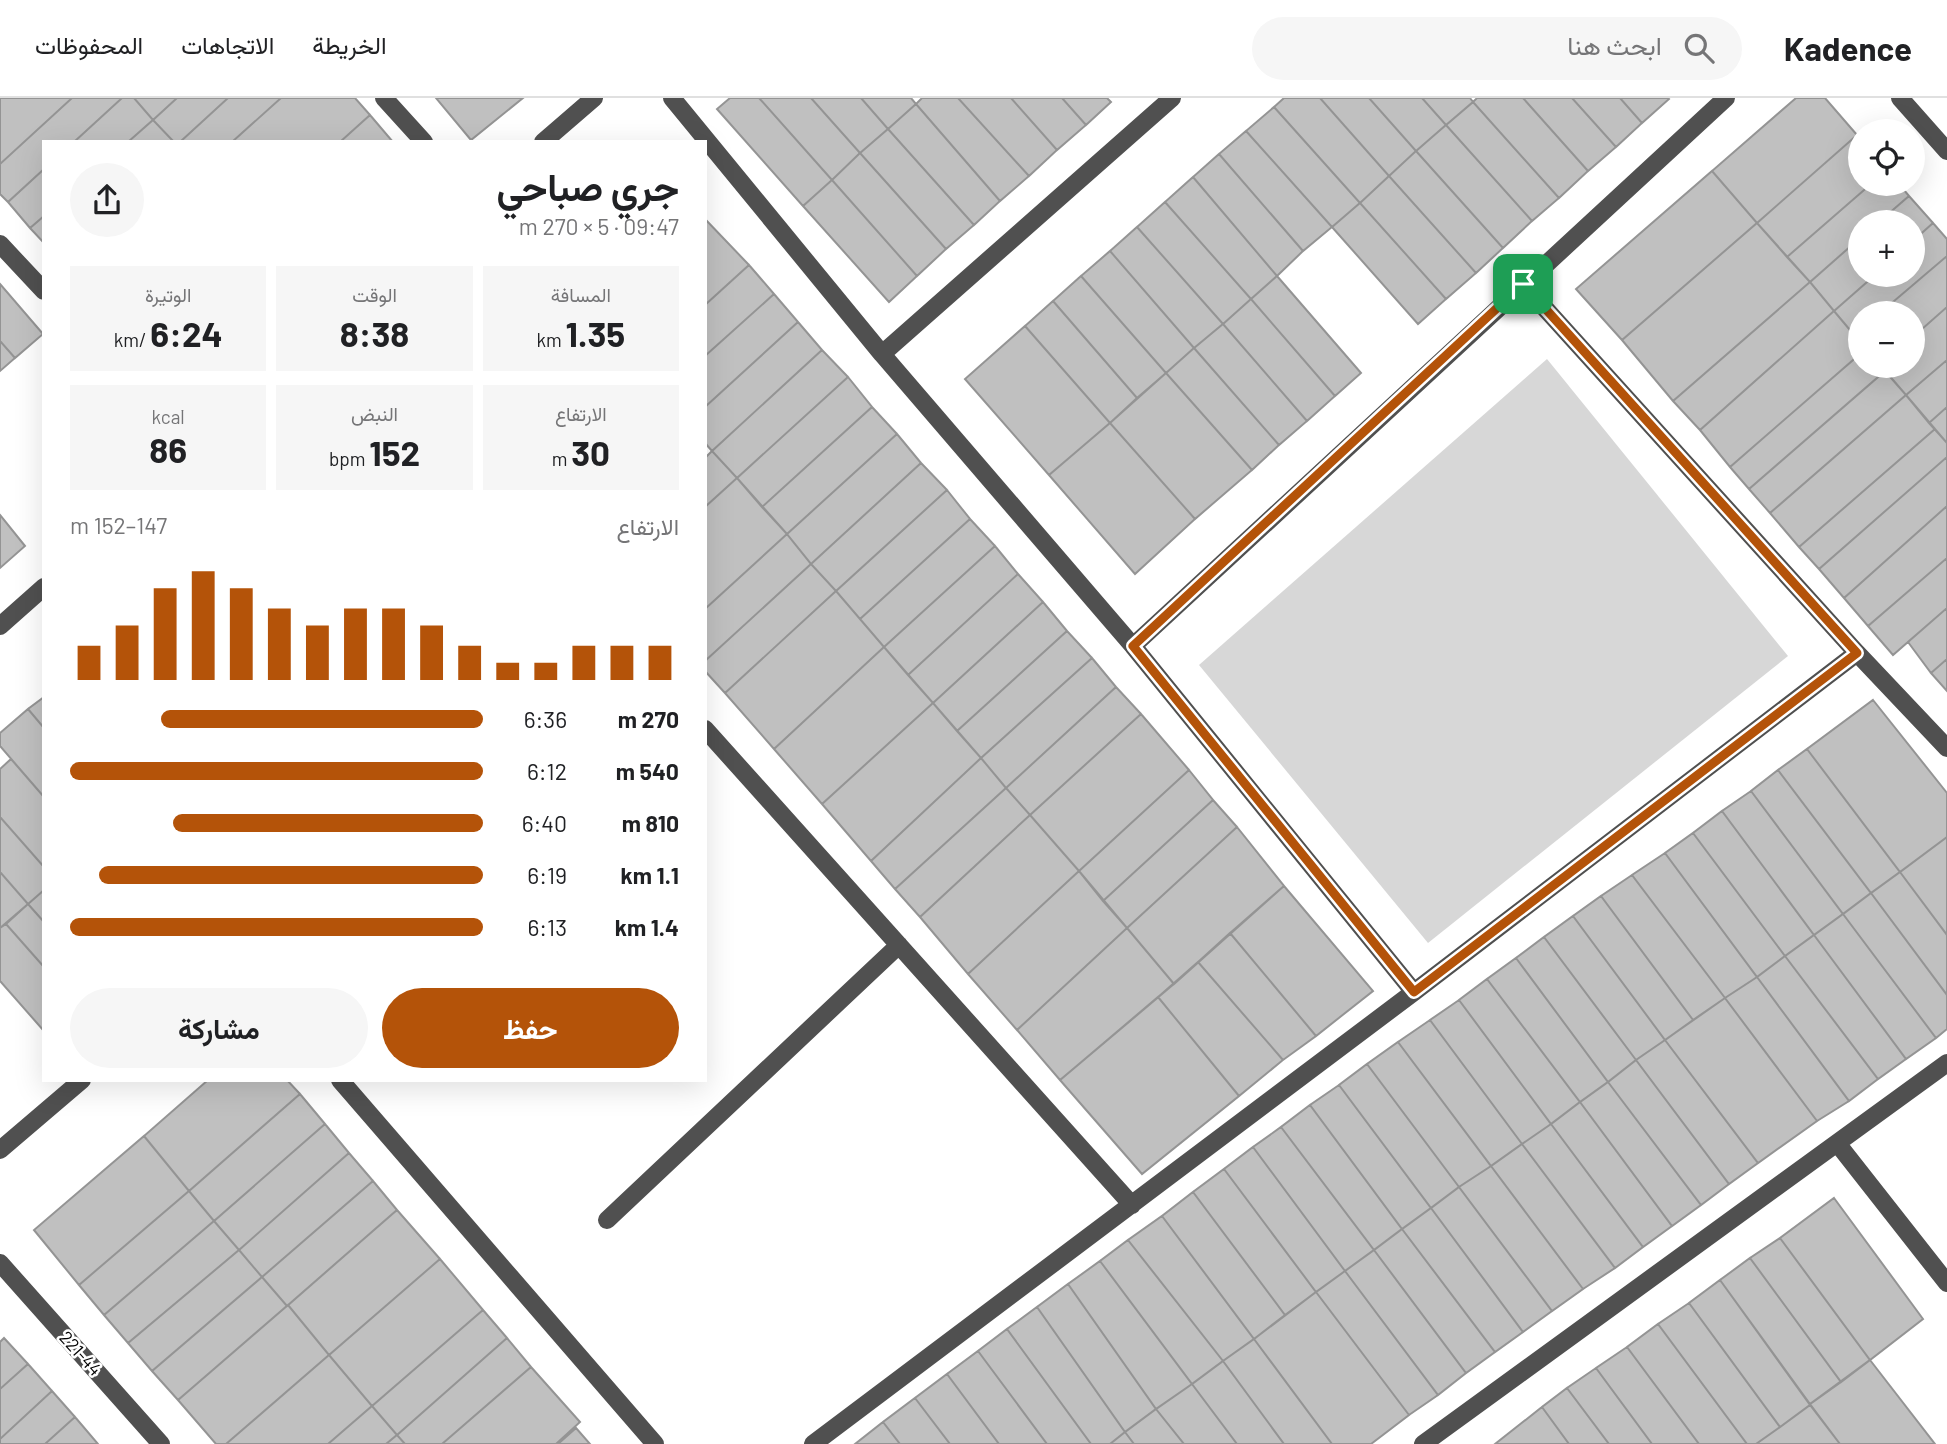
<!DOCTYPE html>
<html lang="ar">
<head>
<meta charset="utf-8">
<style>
	:root { --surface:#fff; --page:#f6f6f6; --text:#202124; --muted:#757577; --line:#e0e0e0; --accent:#b45309 }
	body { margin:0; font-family:Barlow,Vazirmatn,sans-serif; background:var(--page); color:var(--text); direction:rtl; height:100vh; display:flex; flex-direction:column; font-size:26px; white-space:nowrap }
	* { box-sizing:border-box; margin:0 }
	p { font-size:23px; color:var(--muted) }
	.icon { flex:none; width:38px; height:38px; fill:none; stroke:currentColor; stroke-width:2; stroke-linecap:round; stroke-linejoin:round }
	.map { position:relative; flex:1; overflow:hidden; direction:ltr }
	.panel { position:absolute; left:42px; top:42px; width:665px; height:942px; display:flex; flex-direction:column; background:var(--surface); border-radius:0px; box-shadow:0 7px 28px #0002; direction:rtl }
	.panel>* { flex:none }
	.tools { position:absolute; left:1848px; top:21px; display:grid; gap:14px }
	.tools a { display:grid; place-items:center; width:77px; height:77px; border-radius:50%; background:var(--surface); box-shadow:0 7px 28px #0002; font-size:35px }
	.pin { position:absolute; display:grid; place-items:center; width:60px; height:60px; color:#fff; margin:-30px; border-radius:14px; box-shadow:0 4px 10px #0006 }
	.round { display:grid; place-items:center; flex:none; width:74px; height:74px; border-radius:37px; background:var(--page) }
	.head { display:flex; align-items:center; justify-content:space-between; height:119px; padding:0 28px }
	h1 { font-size:38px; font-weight:700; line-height:52px }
	.figures { display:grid; grid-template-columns:repeat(3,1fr); gap:10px; height:119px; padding:7px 28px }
	.figures div { display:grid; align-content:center; border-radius:0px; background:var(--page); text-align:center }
	.figures b { font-size:35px; font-weight:700 }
	.figures small { font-size:19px; font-weight:400 }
	.figures p { font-size:19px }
	.chart { height:196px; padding:14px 28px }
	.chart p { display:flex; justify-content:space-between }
	.chart svg { width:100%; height:126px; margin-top:7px; stroke:var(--accent); stroke-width:6 }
	.button { display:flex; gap:14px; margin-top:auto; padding:14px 28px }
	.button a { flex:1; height:80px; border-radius:42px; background:var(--accent); color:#fff; font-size:28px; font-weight:700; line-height:80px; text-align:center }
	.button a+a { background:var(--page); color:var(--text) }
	ul { padding:0 28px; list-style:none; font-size:23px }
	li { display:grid; grid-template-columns:112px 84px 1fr; align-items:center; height:52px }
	li i { height:18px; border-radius:9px; background:var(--accent) }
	header { display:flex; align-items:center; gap:42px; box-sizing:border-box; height:98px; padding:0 35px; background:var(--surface); border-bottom:2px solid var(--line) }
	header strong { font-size:33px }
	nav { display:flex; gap:38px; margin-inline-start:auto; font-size:24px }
	.search { width:490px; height:63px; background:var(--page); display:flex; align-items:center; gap:18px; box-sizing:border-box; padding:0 24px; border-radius:38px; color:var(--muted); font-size:26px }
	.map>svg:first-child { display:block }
	.garden { fill:#d7d7d7 }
	.building { fill:#c0c0c0; stroke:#949494; stroke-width:2 }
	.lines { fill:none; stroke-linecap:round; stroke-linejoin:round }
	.minor { stroke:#505050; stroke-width:18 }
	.route-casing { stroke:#fff; stroke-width:14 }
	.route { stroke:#b45309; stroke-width:9 }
	.labels { text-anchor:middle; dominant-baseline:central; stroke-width:5; stroke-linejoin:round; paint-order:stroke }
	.street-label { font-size:18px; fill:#000; stroke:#fff }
</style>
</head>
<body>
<header>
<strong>Kadence</strong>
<div class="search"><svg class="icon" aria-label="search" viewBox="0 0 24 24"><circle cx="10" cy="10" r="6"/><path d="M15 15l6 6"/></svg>ابحث هنا</div>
<nav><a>الخريطة</a><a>الاتجاهات</a><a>المحفوظات</a></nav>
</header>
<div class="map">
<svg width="1947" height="1346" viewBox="0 0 1947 1346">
	<rect width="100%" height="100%" fill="#fff"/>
	<path class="garden" d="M1547,261L1788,558L1428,845L1199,567Z"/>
	<path class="building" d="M0,0H72L0,66Z
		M72,0H122L74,44H44V71L8,104L0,96V66Z
		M122,0H134L153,22L128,44H74Z
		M134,0H177L153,22Z
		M177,0H228L180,44H174L153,22Z
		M228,0H281L232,44H180Z
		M281,0H355L370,17L340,44H232Z
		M436,0H523L471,42Z
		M730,0H759L832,82L803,108L717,11Z
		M759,0H811L860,55L832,82Z
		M811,0H861L888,31L860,55Z
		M861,0H911L916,6L888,31Z
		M922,0H958L1029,78L1000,103L916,6Z
		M958,0H1011L1057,52L1029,78Z
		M1011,0H1062L1086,27L1057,52Z
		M1062,0H1107L1111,4L1086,27Z
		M1284,0H1320L1389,78L1360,105L1274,9Z
		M1320,0H1369L1416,53L1389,78Z
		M1369,0H1422L1446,27L1416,53Z
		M1422,0H1470L1473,4L1446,27Z
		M1477,0H1523L1588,73L1559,100L1473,4Z
		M1523,0H1572L1616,49L1588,73Z
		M1572,0H1620L1642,25L1616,49Z
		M1620,0H1668L1669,1L1642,25Z
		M1796,0H1825L1857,37L1757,125L1712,73Z
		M1473,4L1559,100L1532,123L1446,27Z
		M916,6L1000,103L974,127L888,31Z
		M1274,9L1360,105L1332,129L1246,33Z
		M370,17L393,44H340Z
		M153,22L174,44H128Z
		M1446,27L1532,123L1503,150L1416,53Z
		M888,31L974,127L946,151L860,55Z
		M1246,33L1332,129L1303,153L1219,56Z
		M1857,37L1860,40V86H1871L1787,159L1757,125Z
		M1416,53L1503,150L1476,175L1389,78Z
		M860,55L946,151L917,178L832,82Z
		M1219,56L1303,153L1277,178L1193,79Z
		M44,71V118L30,130L8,104Z
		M1712,73L1757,125L1622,242L1576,191Z
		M1389,78L1476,175L1446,201L1360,105Z
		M1193,79L1277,178L1251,201L1165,104Z
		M832,82L917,178L889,204L803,108Z
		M1871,86H1899L1909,98L1879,124H1860V140L1810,184L1787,159Z
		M1909,98L1933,125L1913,143V124H1879Z
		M1165,104L1251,201L1223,226L1137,129Z
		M1360,105L1446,201L1418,226L1332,129Z
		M44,118V145L30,130Z
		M705,121L749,167L705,207Z
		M1757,125L1810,184L1673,303L1622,242Z
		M1933,125L1947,141V158L1880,215H1860V233L1855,238L1834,213L1875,177H1913V143Z
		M1137,129L1223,226L1194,250L1110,153Z
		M1860,140V177H1875L1834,213L1810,184Z
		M1110,153L1194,250L1166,275L1081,178Z
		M1947,158V209L1913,239V215H1880Z
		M749,167L774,196L705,258V207Z
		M1081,178L1166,275L1137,300L1053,203Z
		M1277,178L1361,275L1335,298L1251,201Z
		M1810,184L1834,213L1700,332L1673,303Z
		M0,186L43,236L15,260L0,243Z
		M774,196L798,224L705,309V258Z
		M1251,201L1335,298L1307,323L1223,226Z
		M1053,203L1137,300L1110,325L1025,228Z
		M1947,209V262L1906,297L1881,268H1913V239Z
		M1834,213L1860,244V256L1730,369L1700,332Z
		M798,224L822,252L712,353L705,345V309Z
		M1223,226L1307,323L1279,347L1194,250Z
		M1025,228L1110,325L1049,377L965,281Z
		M0,243L15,260L0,273Z
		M1194,250L1279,347L1252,372L1166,275Z
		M822,252L848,279L737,380L712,353Z
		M1860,256V268H1881L1885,273L1749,391L1730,369Z
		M1947,262V309L1929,325L1906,297Z
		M1885,273L1906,297L1770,415L1749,391Z
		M1166,275L1252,372L1195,421L1110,325Z
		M848,279L872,309L762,409L737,380Z
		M1906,297L1935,331L1799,449L1770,415Z
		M872,309L897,336L787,436L762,409Z
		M1947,309V345L1929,325Z
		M1110,325L1195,421L1135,476L1049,377Z
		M1935,331L1947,345V359L1819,471L1799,449Z
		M897,336L921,365L811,466L787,436Z
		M712,353L737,380L705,409V360Z
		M1947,359V408L1844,500L1819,471Z
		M921,365L947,392L836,493L811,466Z
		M737,380L787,436L705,511V409Z
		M947,392L970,421L860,521L836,493Z
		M1947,408V460L1868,528L1844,500Z
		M0,417L25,448L0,470Z
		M970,421L995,448L884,549L860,521Z
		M787,436L811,466L705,563V511Z
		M995,448L1018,476L908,577L884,549Z
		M1947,460V510L1893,557L1868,528Z
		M811,466L836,493L725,595L705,573V563Z
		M1018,476L1043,504L933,605L908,577Z
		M836,493L884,549L774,651L725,595Z
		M1043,504L1067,533L957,633L933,605Z
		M1947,510V561L1931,575L1908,544Z
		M1067,533L1092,560L981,660L957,633Z
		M884,549L933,605L822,706L774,651Z
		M1092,560L1116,589L1006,690L981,660Z
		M1947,561V593L1931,575Z
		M1116,589L1141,616L1030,717L1006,690Z
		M44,599V630L28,611Z
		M1873,602L1947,695V739L1900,774L1807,651Z
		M933,605L981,660L871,763L822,706Z
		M28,611L44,630V699L0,648V635Z
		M1141,616L1189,672L1079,773L1030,717Z
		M1807,651L1900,774L1871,795L1778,672Z
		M981,660L1006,690L895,791L871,763Z
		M11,661L44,699V769L0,719V671Z
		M1189,672L1213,702L1103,803L1079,773Z
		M1778,672L1871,795L1843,816L1751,693Z
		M1006,690L1030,717L920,819L895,791Z
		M1751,693L1843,816L1814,837L1722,713Z
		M1213,702L1237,729L1127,830L1103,803Z
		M1722,713L1814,837L1785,858L1693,735Z
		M1030,717L1079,773L968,876L920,819Z
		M0,719L44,769V792L28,806L0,774Z
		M1237,729L1284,788L1174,886L1127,830Z
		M1693,735L1785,858L1757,879L1665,755Z
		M1947,739V837L1900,774Z
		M1665,755L1757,879L1725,900L1632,777Z
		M1079,773L1127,830L1017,932L968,876Z
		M0,774L28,806L0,830Z
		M1900,774L1947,837V897L1871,795Z
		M1632,777L1725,900L1693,922L1601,798Z
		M1284,788L1373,893L1316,938L1230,835Z
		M44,792V824L28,806Z
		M1871,795L1947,897V931L1936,940L1843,816Z
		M1601,798L1693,922L1665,942L1573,818Z
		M28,806L44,824V869L6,826Z
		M1843,816L1936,940L1906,961L1814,837Z
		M1573,818L1665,942L1636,962L1544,839Z
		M6,826L44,869V933L0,883V830Z
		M1127,830L1174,886L1060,982L1017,932Z
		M1230,835L1316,938L1283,962L1198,864Z
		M1814,837L1906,961L1878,981L1785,858Z
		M1544,839L1636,962L1608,984L1516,860Z
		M1785,858L1878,981L1849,1003L1757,879Z
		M1516,860L1608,984L1580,1004L1487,881Z
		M1198,864L1283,962L1239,998L1158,899Z
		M1757,879L1849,1003L1817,1023L1725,900Z
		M1487,881L1580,1004L1551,1026L1459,902Z
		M1158,899L1239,998L1142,1076L1060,982Z
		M1725,900L1817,1023L1758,1065L1665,942Z
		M1459,902L1551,1026L1522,1046L1430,922Z
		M1430,922L1522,1046L1491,1068L1398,944Z
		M1665,942L1758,1065L1729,1086L1636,962Z
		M1398,944L1491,1068L1459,1089L1367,966Z
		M1636,962L1729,1086L1701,1107L1608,984Z
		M1367,966L1459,1089L1431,1110L1339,987Z
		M208,982H287L300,996L189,1093L144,1038Z
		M1608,984L1701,1107L1672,1128L1580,1004Z
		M1339,987L1431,1110L1402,1131L1310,1007Z
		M300,996L325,1026L214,1123L189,1093Z
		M1580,1004L1672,1128L1643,1149L1551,1026Z
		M1310,1007L1402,1131L1374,1152L1281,1029Z
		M325,1026L349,1055L239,1152L214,1123Z
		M1551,1026L1643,1149L1615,1170L1522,1046Z
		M1281,1029L1374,1152L1345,1173L1253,1049Z
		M144,1038L189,1093L79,1187L34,1132Z
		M1522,1046L1615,1170L1583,1191L1491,1068Z
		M1253,1049L1345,1173L1316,1194L1224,1071Z
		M349,1055L373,1083L262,1179L239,1152Z
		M1491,1068L1583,1191L1552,1213L1459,1089Z
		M1224,1071L1316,1194L1285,1217L1193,1094Z
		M373,1083L397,1112L287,1208L262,1179Z
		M1459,1089L1552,1213L1523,1234L1431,1110Z
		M189,1093L214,1123L104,1217L79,1187Z
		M1193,1094L1285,1217L1254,1241L1162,1118Z
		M1834,1100L1923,1221L1870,1262L1780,1140Z
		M1431,1110L1523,1234L1495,1254L1402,1131Z
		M397,1112L440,1161L329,1257L288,1207Z
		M1162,1118L1254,1241L1223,1263L1128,1142Z
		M214,1123L239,1152L128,1245L104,1217Z
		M1402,1131L1495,1254L1466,1275L1374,1152Z
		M1780,1140L1870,1262L1841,1284L1750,1160Z
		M1128,1142L1223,1263L1192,1286L1100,1163Z
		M239,1152L262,1179L152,1273L128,1245Z
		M1374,1152L1466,1275L1438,1297L1345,1173Z
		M1750,1160L1841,1284L1810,1306L1720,1182Z
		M440,1161L483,1212L372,1308L329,1257Z
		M1100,1163L1192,1286L1156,1311L1068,1186Z
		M1345,1173L1438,1297L1409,1317L1316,1194Z
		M262,1179L287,1208L178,1302L152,1273Z
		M1720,1182L1810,1307L1780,1329L1689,1205Z
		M1068,1186L1156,1311L1125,1334L1037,1209Z
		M1316,1194L1409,1317L1371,1346H1332L1254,1241Z
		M1689,1205L1780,1329L1756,1346H1747L1658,1226Z
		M288,1207L329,1257L226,1346H216L178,1302Z
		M1037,1209L1125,1334L1110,1346H1091L1007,1231Z
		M483,1212L507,1240L397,1337L372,1308Z
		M1658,1226L1747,1346H1699L1627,1249Z
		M1007,1231L1091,1346H1047L978,1253Z
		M4,1240L28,1266L0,1291V1244Z
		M507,1240L531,1269L442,1346H405L397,1337Z
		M1254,1241L1332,1346H1284L1223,1263Z
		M1627,1249L1699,1346H1652L1596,1270Z
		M978,1253L1047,1346H999L947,1276Z
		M329,1257L372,1308L328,1346H226Z
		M1870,1262L1935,1346H1840L1810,1306Z
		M1223,1263L1284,1346H1237L1192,1286Z
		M28,1266L52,1293L0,1341V1291Z
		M531,1269L580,1324L556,1346H442Z
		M1596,1270L1652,1346H1609L1567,1290Z
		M947,1276L999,1346H950L915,1300Z
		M1192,1286L1237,1346H1184L1156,1311Z
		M1567,1290L1609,1346H1569L1542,1309Z
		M52,1293L75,1319L45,1346H0V1341Z
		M915,1300L950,1346H900L883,1324Z
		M1810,1307L1840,1346H1756L1780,1329Z
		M372,1308L397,1337L386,1346H328Z
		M1542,1309L1569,1346H1495Z
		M1156,1311L1184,1346H1134L1125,1334Z
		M75,1319L98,1346H45Z
		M883,1324L900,1346H855Z
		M576,1330L590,1346H558Z
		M1125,1334L1134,1346H1110Z
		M397,1337L405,1346H386Z"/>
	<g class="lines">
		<path class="minor" d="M384,0L424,44
			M672,0L882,256L1133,548L1414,894
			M1900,0L1947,53
			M543,44L594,0
			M0,146L44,193
			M1523,186L1857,555L1947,650
			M882,256L1172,0
			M0,528L44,489
			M1133,548L1726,0
			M705,631L1132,1107
			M340,982L655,1346
			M1837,1045L1947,1185
			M0,1052L82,982
			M607,1122L899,847
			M0,1165L161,1346
			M813,1346L1414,894L1857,555
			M1423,1346L1947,965"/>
	</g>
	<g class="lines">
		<defs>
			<path id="route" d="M1523,186L1857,555L1414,894L1133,548Z"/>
		</defs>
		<use href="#route" class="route-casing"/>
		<use href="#route" class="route"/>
	</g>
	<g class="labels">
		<g class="street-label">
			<text transform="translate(81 1255) rotate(48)">221-44</text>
		</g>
	</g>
</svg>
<div class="tools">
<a><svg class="icon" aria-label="locate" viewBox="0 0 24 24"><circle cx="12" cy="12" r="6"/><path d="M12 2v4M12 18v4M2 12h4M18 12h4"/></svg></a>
<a>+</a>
<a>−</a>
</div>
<div class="pin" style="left:1523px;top:186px;background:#1e9e55"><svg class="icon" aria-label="arrive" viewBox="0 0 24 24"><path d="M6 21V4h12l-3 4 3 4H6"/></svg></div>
<section class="panel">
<div class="head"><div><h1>جري صباحي</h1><p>09:47 · 5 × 270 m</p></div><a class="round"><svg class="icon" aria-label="share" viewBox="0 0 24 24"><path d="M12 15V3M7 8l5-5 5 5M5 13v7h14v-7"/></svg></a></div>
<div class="figures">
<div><p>المسافة</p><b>1.35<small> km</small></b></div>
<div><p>الوقت</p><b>8:38</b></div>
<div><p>الوتيرة</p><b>6:24<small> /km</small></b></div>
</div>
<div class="figures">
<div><p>الارتفاع</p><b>30<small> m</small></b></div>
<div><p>النبض</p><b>152<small> bpm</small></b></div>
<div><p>kcal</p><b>86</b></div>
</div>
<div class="chart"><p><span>الارتفاع</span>147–152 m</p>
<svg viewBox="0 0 160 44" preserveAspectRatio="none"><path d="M5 44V32M15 44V25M25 44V12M35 44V6M45 44V12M55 44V19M65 44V25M75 44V19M85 44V19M95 44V25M105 44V32M115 44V38M125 44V38M135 44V32M145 44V32M155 44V32"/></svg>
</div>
<ul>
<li><b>270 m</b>6:36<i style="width:78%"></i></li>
<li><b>540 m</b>6:12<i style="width:100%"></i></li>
<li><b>810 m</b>6:40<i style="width:75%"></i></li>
<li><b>1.1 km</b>6:19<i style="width:93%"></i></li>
<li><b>1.4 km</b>6:13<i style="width:100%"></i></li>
</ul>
<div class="button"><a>حفظ</a><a>مشاركة</a></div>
</section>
</div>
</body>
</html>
